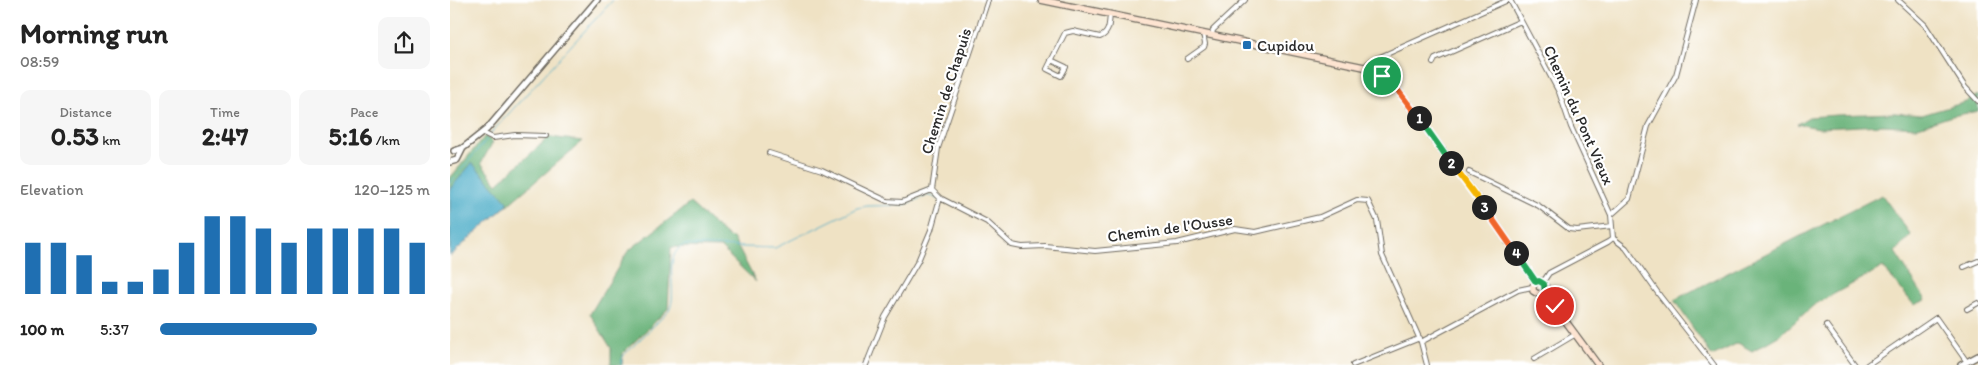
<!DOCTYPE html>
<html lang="en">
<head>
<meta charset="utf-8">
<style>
	:root { --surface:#fff; --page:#f6f6f6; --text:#222; --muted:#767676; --accent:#1f6fb2 }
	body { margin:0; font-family:Itim,sans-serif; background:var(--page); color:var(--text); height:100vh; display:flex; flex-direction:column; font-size:19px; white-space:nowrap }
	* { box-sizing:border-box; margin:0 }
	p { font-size:16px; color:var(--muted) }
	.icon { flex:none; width:28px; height:28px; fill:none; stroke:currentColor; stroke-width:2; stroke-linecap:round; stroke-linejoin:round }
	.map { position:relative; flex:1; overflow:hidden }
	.drawer { display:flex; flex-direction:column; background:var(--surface); width:450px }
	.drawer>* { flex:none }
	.pin { position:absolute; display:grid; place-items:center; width:42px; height:42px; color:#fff; margin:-21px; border:2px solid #fff; border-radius:50%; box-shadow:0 1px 5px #0007 }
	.km { position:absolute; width:25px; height:25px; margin:-12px; border-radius:50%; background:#222; color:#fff; font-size:14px; line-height:25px; text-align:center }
	.round { display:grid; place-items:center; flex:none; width:52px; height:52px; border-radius:10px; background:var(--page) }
	.headline { display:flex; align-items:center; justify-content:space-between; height:85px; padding:0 20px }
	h1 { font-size:28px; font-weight:700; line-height:38px }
	.figures { display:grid; grid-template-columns:repeat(3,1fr); gap:8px; height:85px; padding:5px 20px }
	.figures div { display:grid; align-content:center; border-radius:10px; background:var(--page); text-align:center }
	.figures b { font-size:25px; font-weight:700 }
	.figures small { font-size:14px; font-weight:400 }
	.figures p { font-size:14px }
	.chart { height:140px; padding:10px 20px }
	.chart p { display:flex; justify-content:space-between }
	.chart svg { width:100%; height:90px; margin-top:5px; stroke:var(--accent); stroke-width:6 }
	ul { padding:0 20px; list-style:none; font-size:16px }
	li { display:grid; grid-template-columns:80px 60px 1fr; align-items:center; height:38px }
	li i { height:12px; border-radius:6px; background:var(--accent) }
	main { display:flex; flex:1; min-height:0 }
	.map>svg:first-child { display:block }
	.forest { fill:#6bb37a; stroke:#4b6f52 }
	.water { fill:#47aac6; stroke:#396a78 }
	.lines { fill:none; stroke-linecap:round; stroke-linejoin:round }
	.stream { stroke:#47aac6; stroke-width:1 }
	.minor-casing { stroke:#706b61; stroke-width:6 }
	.tertiary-casing { stroke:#706b61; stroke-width:8 }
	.secondary-casing { stroke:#706b61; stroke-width:8 }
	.minor { stroke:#fff; stroke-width:4 }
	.tertiary { stroke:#fff; stroke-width:5 }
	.secondary { stroke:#fde4d1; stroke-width:5.5 }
	.split-1-casing { stroke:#fff; stroke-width:10 }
	.split-2-casing { stroke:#fff; stroke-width:10 }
	.split-3-casing { stroke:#fff; stroke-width:10 }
	.split-4-casing { stroke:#fff; stroke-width:10 }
	.split-5-casing { stroke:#fff; stroke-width:10 }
	.split-6-casing { stroke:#fff; stroke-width:10 }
	.split-1 { stroke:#f0652b; stroke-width:6 }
	.split-2 { stroke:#22a559; stroke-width:6 }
	.split-3 { stroke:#f5b400; stroke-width:6 }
	.split-4 { stroke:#f0652b; stroke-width:6 }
	.split-5 { stroke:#22a559; stroke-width:6 }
	.split-6 { stroke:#f5b400; stroke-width:6 }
	.poi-dot { fill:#1f6fb2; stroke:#fff; stroke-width:2 }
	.labels { text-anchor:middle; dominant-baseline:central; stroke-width:4.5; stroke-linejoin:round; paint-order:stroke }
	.poi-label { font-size:16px; fill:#2b2b2b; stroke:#fff; text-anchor:start }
	.street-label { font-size:16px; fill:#2b2b2b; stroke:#fff }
</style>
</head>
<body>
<main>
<section class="drawer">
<div class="headline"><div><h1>Morning run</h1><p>08:59</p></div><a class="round"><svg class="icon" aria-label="share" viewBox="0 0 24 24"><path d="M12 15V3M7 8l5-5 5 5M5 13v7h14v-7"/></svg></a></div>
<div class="figures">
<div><p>Distance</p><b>0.53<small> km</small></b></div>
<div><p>Time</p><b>2:47</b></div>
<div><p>Pace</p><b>5:16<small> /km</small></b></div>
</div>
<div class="chart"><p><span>Elevation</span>120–125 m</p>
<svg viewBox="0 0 160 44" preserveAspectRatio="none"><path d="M5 44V19M15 44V19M25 44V25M35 44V38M45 44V38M55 44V32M65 44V19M75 44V6M85 44V6M95 44V12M105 44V19M115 44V12M125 44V12M135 44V12M145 44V12M155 44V19"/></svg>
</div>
<ul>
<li><b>100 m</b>5:37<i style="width:58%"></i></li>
</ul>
</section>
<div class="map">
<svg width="1528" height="365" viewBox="0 0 1528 365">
	<rect width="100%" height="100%" fill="#fff"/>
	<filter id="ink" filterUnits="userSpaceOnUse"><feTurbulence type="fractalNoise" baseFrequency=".02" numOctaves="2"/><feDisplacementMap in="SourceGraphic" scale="10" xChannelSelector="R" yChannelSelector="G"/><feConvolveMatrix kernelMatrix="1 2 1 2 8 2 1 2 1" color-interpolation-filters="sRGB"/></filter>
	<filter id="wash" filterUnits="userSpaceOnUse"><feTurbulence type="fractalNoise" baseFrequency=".0096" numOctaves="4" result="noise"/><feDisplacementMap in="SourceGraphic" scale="20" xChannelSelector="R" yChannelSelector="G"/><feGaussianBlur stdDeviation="1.12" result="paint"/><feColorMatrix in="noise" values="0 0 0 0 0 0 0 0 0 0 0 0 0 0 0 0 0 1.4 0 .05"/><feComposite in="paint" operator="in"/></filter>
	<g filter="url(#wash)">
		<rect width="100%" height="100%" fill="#efe2c4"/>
		<path class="forest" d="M1528,95V111L1502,116L1468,127L1433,125L1369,128L1347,124L1359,117L1387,115L1444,113L1472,115L1516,102Z
			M35,136L43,142L31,163L47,184L99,137L133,141L0,254V178Z
			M1432,195L1461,235L1445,252L1476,300L1464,305L1433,267L1364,305L1330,335L1302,351L1288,343L1262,356L1224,300Z
			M240,203L278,237L283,238L306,282L271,248L221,247L218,309L173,353L172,365H161V348L140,314L178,251Z"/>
		<path class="water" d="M22,163L58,202L57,205L0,256V189Z"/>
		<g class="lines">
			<path class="stream" d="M40,134L163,0
				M0,183L37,139
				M171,365L172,359L174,355L219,311C229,292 211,256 234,245L325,248L407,208L417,206L454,205L479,195L488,199"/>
		</g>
	</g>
	<g filter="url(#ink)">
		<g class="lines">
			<defs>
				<path id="minor" d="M1060,0L1109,92L1121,127L1161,215
					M1448,0L1475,25L1515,87L1528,101
					M762,35L763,30L795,0
					M737,59L754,47L755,44L753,33
					M601,60L616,67L611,76L597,69L615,33L623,31L650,37C660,33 659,23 660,14
					M983,63L985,59L1071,21
					M914,67L921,61L1058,0
					M33,133L43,138L65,135L96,136
					M319,153L372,170L437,201L452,202L482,190
					M1019,172L1089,206L1119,229L1127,230L1162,226
					M482,190L490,198L537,222L562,245L572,247L595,246L645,251L727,243L785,229L805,232L870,217L907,200L918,201L927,220L932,255L971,342L977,365
					M482,190L488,148L538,0
					M1163,238L1176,248L1210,296L1264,365
					M1514,267L1528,261
					M1093,282L1099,273L1158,242L1163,238L1161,215L1179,199L1198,126L1226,75L1246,0
					M1517,309L1528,303
					M1376,325L1405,365
					M971,342L1068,290L1082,287
					M1084,359L1126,334
					M416,365L435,317L468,261L481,230L490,198
					M903,365L970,338
					M1417,365L1486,318L1517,362"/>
				<path id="tertiary" d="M4,151L13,148L37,129L147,0
					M0,162L7,160L13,148
					M1511,365L1528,356"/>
				<path id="secondary" d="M591,0L914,67C930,74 942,82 953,97L1032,204L1086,282
					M1086,282L1083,286V291L1088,294L1094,292
					M1086,282L1091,281L1096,287L1094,292
					M1094,292L1148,365"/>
			</defs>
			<use href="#minor" class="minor-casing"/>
			<use href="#tertiary" class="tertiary-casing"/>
			<use href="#secondary" class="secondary-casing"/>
			<use href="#minor" class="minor"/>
			<use href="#tertiary" class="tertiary"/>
			<use href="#secondary" class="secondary"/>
		</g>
	</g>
	<g class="lines" filter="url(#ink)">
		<defs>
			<path id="split-1" d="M932,76L946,88L969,118"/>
			<path id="split-2" d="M969,118L1001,163"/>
			<path id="split-3" d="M1001,163L1034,207"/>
			<path id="split-4" d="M1034,207L1066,253"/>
			<path id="split-5" d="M1066,253L1086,282L1089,281L1094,284L1095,294"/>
			<path id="split-6" d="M1095,294L1105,306"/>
		</defs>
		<use href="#split-1" class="split-1-casing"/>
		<use href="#split-2" class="split-2-casing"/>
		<use href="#split-3" class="split-3-casing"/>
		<use href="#split-4" class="split-4-casing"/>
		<use href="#split-5" class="split-5-casing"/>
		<use href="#split-6" class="split-6-casing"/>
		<use href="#split-1" class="split-1"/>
		<use href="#split-2" class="split-2"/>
		<use href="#split-3" class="split-3"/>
		<use href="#split-4" class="split-4"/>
		<use href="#split-5" class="split-5"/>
		<use href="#split-6" class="split-6"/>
	</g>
	<rect class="poi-dot" x="792" y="40" width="10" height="10" rx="2.5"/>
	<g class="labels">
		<g class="poi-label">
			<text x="807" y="45">Cupidou</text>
		</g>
		<g class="street-label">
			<text transform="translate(496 91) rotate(-72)">Chemin de Chapuis</text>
			<text transform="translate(1129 115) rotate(66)">Chemin du Pont Vieux</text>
			<text transform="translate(720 228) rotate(-8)">Chemin de l'Ousse</text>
		</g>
	</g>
</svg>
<div class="pin" style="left:932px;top:76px;background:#1e9e55"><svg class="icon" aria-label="arrive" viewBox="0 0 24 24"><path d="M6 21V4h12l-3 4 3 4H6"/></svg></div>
<div class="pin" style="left:1105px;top:306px;background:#d93025"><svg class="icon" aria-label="check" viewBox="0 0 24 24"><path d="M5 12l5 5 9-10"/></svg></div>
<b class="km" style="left:969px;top:118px">1</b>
<b class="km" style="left:1001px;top:163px">2</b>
<b class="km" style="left:1034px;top:207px">3</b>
<b class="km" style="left:1066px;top:253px">4</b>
</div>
</main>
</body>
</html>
